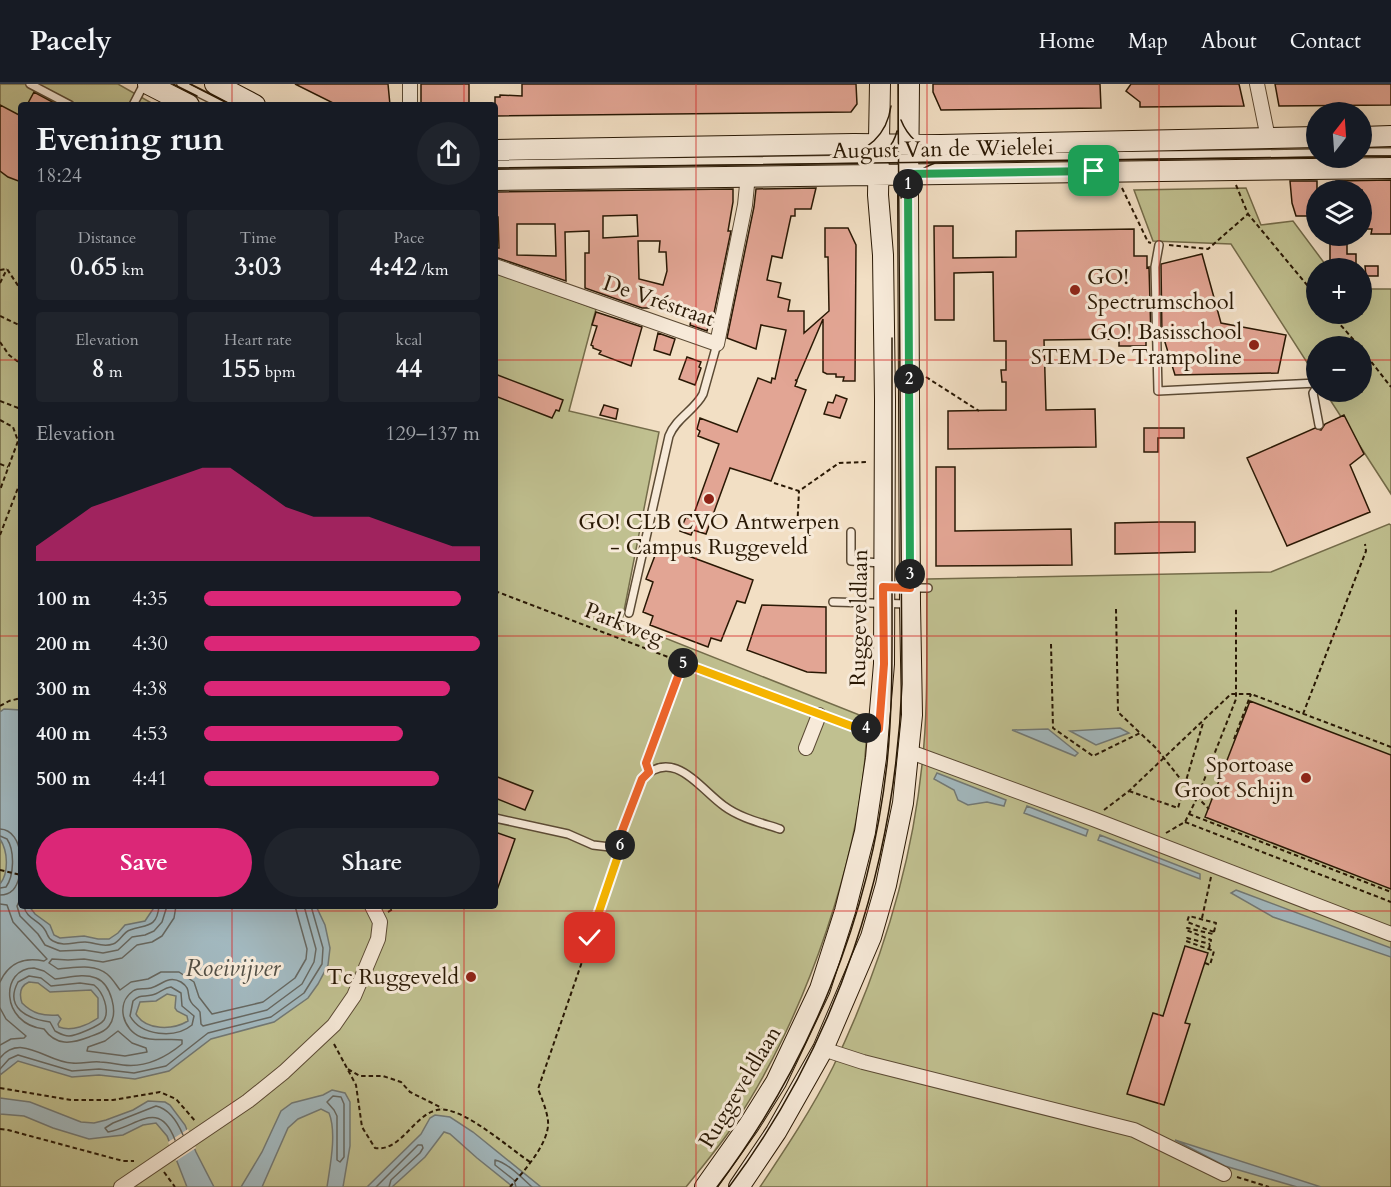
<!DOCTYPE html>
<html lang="en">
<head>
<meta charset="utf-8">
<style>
	:root { --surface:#171b24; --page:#20242c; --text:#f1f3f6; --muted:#9ea1a6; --line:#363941; --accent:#db2777 }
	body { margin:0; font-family:Cardo,serif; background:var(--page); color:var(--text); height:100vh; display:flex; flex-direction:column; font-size:22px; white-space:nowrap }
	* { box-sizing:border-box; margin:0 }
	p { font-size:20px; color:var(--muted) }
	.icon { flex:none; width:33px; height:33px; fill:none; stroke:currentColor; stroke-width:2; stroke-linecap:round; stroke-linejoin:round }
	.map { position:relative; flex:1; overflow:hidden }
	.details { position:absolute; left:18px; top:18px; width:480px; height:807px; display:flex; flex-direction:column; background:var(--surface); border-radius:6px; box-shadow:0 6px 24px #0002 }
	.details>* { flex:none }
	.needle { width:39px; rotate:17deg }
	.fabs { position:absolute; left:1306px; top:18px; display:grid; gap:12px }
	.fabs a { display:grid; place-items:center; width:66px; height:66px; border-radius:50%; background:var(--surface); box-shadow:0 6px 24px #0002; font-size:30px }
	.pin { position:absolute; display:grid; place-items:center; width:51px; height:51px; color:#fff; margin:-26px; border-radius:12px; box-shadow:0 3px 9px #0006 }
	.km { position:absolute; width:30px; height:30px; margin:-15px; border-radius:50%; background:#222; color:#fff; font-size:16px; line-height:30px; text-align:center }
	.round { display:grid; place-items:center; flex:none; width:63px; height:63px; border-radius:32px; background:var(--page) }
	.summary { display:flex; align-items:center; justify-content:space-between; height:102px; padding:0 18px }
	h1 { font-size:33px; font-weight:700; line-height:45px }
	.figures { display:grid; grid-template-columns:repeat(3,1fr); gap:9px; height:102px; padding:6px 18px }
	.figures div { display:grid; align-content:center; border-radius:6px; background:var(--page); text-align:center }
	.figures b { font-size:26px; font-weight:700 }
	.figures small { font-size:16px; font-weight:400 }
	.figures p { font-size:16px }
	.chart { height:168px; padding:12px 18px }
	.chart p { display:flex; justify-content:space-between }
	.chart svg { width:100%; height:108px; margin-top:6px; fill:var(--accent); opacity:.7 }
	.action { display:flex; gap:12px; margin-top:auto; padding:12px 18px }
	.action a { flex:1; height:69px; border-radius:36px; background:var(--accent); color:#fff; font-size:24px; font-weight:700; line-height:69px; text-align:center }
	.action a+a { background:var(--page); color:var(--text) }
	ul { padding:0 18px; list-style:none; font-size:20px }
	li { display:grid; grid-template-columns:96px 72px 1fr; align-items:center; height:45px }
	li i { height:15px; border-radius:8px; background:var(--accent) }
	header { display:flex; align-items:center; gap:36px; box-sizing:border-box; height:84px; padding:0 30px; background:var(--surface); border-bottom:2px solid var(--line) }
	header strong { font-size:28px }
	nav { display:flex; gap:33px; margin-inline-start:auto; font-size:21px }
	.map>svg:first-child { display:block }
	.green { fill:#c0c090; stroke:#746c4a; stroke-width:1.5 }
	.water { fill:#a2b9c0; stroke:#727975; stroke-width:1.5; fill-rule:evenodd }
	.pier { fill:#f2dfc4 }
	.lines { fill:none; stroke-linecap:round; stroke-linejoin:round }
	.shore { stroke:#666862; stroke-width:1.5 }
	.building { fill:#e2a594; stroke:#291804; stroke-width:1.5; fill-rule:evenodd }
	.lane-casing { stroke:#5b4a34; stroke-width:10 }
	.street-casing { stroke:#5b4a34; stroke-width:16 }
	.secondary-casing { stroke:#291804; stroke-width:22 }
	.path { stroke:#291804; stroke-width:2; stroke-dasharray:4.5 3; stroke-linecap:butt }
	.lane { stroke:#f7ead9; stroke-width:7 }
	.street { stroke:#f7ead9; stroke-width:14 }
	.secondary { stroke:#f7ead9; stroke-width:20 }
	.tram { stroke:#291804; stroke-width:1.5 }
	.split-1-casing { stroke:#fff; stroke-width:12 }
	.split-2-casing { stroke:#fff; stroke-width:12 }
	.split-3-casing { stroke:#fff; stroke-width:12 }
	.split-4-casing { stroke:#fff; stroke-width:12 }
	.split-5-casing { stroke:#fff; stroke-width:12 }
	.split-6-casing { stroke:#fff; stroke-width:12 }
	.split-7-casing { stroke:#fff; stroke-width:12 }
	.split-1 { stroke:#22a559; stroke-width:8 }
	.split-2 { stroke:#22a559; stroke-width:8 }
	.split-3 { stroke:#22a559; stroke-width:8 }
	.split-4 { stroke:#f0652b; stroke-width:8 }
	.split-5 { stroke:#f5b400; stroke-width:8 }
	.split-6 { stroke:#f0652b; stroke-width:8 }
	.split-7 { stroke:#f5b400; stroke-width:8 }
	.grid { fill:none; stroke:#d62828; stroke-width:1.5; stroke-opacity:0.55 }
	.poi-dot { fill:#8f2418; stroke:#f7ead9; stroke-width:2 }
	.labels { text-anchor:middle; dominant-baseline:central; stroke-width:6; stroke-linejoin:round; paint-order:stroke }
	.street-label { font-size:22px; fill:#291804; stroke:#f7ead9 }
	.poi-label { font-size:22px; fill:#291804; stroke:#f7ead9; text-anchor:end }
	.water-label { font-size:24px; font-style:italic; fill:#535046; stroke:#f7ead9 }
</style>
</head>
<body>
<header>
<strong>Pacely</strong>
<nav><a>Home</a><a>Map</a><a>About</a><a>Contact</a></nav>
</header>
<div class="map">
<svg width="1391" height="1103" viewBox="0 0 1391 1103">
	<rect width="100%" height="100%" fill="#f2dfc4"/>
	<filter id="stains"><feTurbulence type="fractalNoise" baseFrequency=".00333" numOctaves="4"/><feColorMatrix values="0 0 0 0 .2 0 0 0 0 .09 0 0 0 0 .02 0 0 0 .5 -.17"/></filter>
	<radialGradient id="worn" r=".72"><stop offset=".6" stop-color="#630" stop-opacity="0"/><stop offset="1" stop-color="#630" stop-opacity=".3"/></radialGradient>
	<path class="green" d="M0,0H118L155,21H21V822H495V188L596,225L569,327L659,348L622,537L867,634C866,762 805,936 733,1042C719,1063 702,1083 686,1103H0Z
		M1246,104L1261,141L1293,137L1328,184H1317V230H1362V205H1391V410L1325,308H1362V262H1317V294L1231,160L1153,157L1134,106Z
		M1389,440L1391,441V1103H760C786,1064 812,1025 833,983C879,887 911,787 922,681C929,619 926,556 927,495L1271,488Z"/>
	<path class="water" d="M4,625L21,626V822H29L35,830L50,841L54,851L60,854L84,852L98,855H109L118,849L125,841L145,837L155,822H316L325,841L330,864L328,881L318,900L308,914L274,938L211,955L169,987L135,995L99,991L72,993L18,977L0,991V800C9,789 8,767 0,755V628ZM29,898L38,899L50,908L91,906L98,914V934C88,941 72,948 59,943L58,940L61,935L58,931C43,932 33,930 22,919C19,910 20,902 29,898ZM167,910L176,912L175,924L177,927L187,932L188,937C173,946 146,947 136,930L140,918L156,917Z
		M1120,644L1129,649L1096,661L1070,647Z
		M1048,645L1078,669L1075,672L1012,646Z
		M937,689L1006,716L1004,722L987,718L968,721L958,716L954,706L934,695Z
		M1027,722L1088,746L1086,752L1024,729Z
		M1100,751L1200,790V795L1098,756Z
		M1236,806L1391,864V873L1273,833L1231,809Z
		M332,1006L345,1009L350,1018V1062L343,1103H327C330,1082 337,1049 329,1029L321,1025L298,1035L288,1044L262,1103H241L262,1068L281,1027L292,1019L323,1011Z
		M0,1014L30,1018L81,1038L94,1039L106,1036L133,1026L148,1017L165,1018L170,1021L185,1041L196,1068L214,1103H187L167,1052L156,1039L143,1041L123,1051L89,1055L53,1044L24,1032L0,1030Z
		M435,1031L450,1033L473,1048L541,1103H513L477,1074L450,1050L444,1048L425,1073L392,1103H367L421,1050L430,1034Z
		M1175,1056L1321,1103H1297L1225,1082Z"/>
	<path class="pier" d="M188,1045L196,1064L176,1077L168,1058Z"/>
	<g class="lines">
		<path class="shore" d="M0,745C25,746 25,793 13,806C9,810 5,811 0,811
			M0,752L7,755C15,767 14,792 6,803L0,804
			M21,813L17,822L20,832L38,850L45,861L60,867L84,866L103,869L118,866L132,853L145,851L154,847L162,838L167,822
			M0,820L7,821L13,838L47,875L44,877C24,873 9,878 0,898
			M24,822C26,835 39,836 45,846C48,850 47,854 53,857C63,863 74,858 85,858C95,858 102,864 113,860C120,858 123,848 130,846C145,840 157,845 159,822
			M176,822L174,834L162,852L152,858L137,861L122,874L103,878L84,875L68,876L52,875L49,879L58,885C75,884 93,879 107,890C113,895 116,901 120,906L131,898L148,895L161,888H179L194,898L199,913L212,930L263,918L295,894L306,875L307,865L295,822
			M34,884L44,887L55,895C68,894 83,889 96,894C111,900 119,929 109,942C104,949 96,950 89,953C71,960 56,962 44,945C0,940 0,884 34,884Z
			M29,892L41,894L51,902L80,899L94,901C103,908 110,926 104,936C100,942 75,952 69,952C63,952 59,949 55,947L50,938C28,935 4,924 18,898Z
			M171,903L181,909L182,922L194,932L192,941C175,955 141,952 130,932L133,917C140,910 144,913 152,911C159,910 163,904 171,903Z
			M0,924L6,935L26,952L24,954L11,955L0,961
			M118,947L132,959L146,964L147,968L125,972L87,967L88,963L105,957Z
			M0,974C21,948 48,979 72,979C82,980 91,977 100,978C108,978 115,980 123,981C146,984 165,974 182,960V956C169,954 155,958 141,953C123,946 115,920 133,907C139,903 144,906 151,904C162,901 168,891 181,898C192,905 186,911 191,918C193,922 198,924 200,928L201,940L203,942L267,926L302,900L314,878L316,865L304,822
			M0,985L9,975L18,971L72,987L99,985L134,989L166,982L208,949L271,933L304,909L322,880L323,864L311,822
			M333,1012L341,1013L344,1020V1073L340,1078L337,1076V1032L334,1026L327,1018Z
			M175,1056C159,1014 137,1043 108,1048L105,1044L113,1039L156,1022C169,1025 178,1039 183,1051
			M376,1103L418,1061H422L423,1064L420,1069L391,1096L389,1103
			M516,1103L514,1096L495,1081V1076C508,1079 522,1094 532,1103"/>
	</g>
	<path class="building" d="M295,0H388L390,21H337Z
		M421,0H469V21H421Z
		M522,0H856L857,20L851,28L495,32V13H500V11L522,12Z
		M933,0H1100L1101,24L941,26L933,8Z
		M1131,0H1239L1244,22L1140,23V18L1126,7Z
		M1275,0H1391V21L1279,22Z
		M34,8L58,21H27Z
		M0,21L21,32V98L8,93L0,87Z
		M1391,96V150H1371L1372,145H1362V106H1336V97Z
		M1290,97H1317V132H1296L1292,119Z
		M816,104L811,125H795V132H791L782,174L772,172L767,196L781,199L778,213L790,216L788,227H804V249L829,227L828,173H825V144H848L856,161L855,297H843L844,293H836V290H827L823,288V235L797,296H795L797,297L795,302L806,306L771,397L730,384L706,450L693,446L691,451L680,447L686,433L692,435L719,360L698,352L700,347L697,345L700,334L737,348L758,294L771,299L772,294L775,295L786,246L761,241L756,265L727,254L754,123L756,105Z
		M733,105V118L728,147H731L713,234L711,231L707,247L690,241L692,231L649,221V224H642L585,204V169H589V147L565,148L566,197L495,173V164H499L498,133H495V108ZM637,131L638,152L603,154V132ZM517,140H555L556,172L517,171ZM638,157H660L659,168H666L667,187L663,201L639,195Z
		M934,142H953V174L1016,173V147L1134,145V172H1147V184L1149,183L1151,255H1146V262H1119V255L1044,256L1046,326L1095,325L1096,363L948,365V327L1006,326V298H1002L1001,286H1006V257H994L993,188L954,189V236H935Z
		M1330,152H1347V170H1356V184H1338V178H1330Z
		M1202,170L1221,239L1286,251L1278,289L1175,291L1164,255H1162L1161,180Z
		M1365,182H1378V192H1366Z
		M596,228L642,243L631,282L599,270L601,267L593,264V262L591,261L597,242L592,241Z
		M658,249L675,255L670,271L654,266Z
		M687,273L701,278L699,283L701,284L695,301L679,295Z
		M495,290L563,316L559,327L556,326L552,334L495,312Z
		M836,311L847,315L840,334L824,330L828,318L833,319Z
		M604,321L618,325L616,335L600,331Z
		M1344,331L1364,370L1350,381L1370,428L1287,462L1247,374L1315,344L1321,346L1325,340Z
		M1144,344H1184V354H1158V368H1144Z
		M936,383H955V447L1071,445L1072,481L936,482Z
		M1160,438H1195V468L1115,470V439Z
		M659,461L753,496L745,519L737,517L721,557L711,554L708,563L650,541L653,532L643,528L653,498L646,495Z
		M762,521L826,523V589L807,588L747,566Z
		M1250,617L1391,671V805L1205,733Z
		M495,692L533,707L525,726L495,714Z
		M495,748L515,755L496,809H495Z
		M1185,862L1208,869L1185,939L1190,940L1164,1021L1127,1010L1153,929L1163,932Z"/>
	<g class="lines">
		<defs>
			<path id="lane" d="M30,0L70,21
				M181,0L223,21
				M133,21L144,0
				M1362,68H1391
				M495,80L1317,69
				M1159,161L1155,183L1158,307L1317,299
				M1317,303L1313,309L1319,341
				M851,448V477L881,479
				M886,504H928
				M833,518L908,520
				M629,529L669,352C676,334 695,326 703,310L717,260
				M495,734L568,750L593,761L610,763L619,755L642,695C673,662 700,705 724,722C740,734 762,739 780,745"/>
			<path id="street" d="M410,0V21
				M1257,0L1268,54
				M495,182L717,260L745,121L748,91
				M806,664L819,631
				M916,670L1093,735L1391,850
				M823,965L863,978L1134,1046L1224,1090
				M121,1103L248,1017L284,988L334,941L354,912L378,855L380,838L372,822"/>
			<path id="secondary" d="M148,0L189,21
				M215,0L255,21
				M1362,53L1391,52
				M495,66L854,60L941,61L1317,53
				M495,96L1391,84
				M705,1103L749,1041L776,998L820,905L845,827L865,748L876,674L884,580L885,316L883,171L878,111L880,0
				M739,1103L776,1048L823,965L871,853L886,801L903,719L912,631L910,520L908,110L909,0"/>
		</defs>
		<use href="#lane" class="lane-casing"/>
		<use href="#street" class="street-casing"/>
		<use href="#secondary" class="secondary-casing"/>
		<path class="path" d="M1236,101L1248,130L1317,213
			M1122,104L1148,158L1151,159
			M1169,161L1208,165L1248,130
			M0,186L7,185L21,206
			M0,199L7,185
			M1331,230L1359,262
			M0,232L21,242
			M0,258L9,271L21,280
			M1362,266L1391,303
			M926,293L979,327
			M0,317L21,325
			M0,336L13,343L18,357L0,406
			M0,380L8,383
			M774,399L799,407L839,379L867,378
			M797,447L799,407
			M0,451L21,396
			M495,507L807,626
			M1116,525L1118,628L1139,648
			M1051,560L1053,644L1093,672L1140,649L1156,664L1186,702L1209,725
			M0,622L9,617L21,614
			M1303,630L1366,467L1365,460
			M832,635L853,643L864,644
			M1234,655L1251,610
			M647,678L683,579
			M1129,707L1178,724L1203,639
			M1104,726L1129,707L1231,610H1251L1391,663
			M1189,730L1391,808
			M1185,738L1391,818
			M1166,749L1185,738L1197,714L1236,615V525
			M0,786L21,791
			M55,822L64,824L75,822
			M388,828L398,822
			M1202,834L1211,793
			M1209,865L1211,856L1186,846L1187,844L1213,850L1214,848L1187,838L1189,832L1216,839L1214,848
			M1205,879L1210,881L1214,867L1186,857L1187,854L1210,860
			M334,960L356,1001L362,1043L375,1064C404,1069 417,1020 447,1026C472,1031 508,1063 530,1078
			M348,985L360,992H383L401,998L410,1008L442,1024
			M0,1004L71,1016H113L160,1008L176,1015L196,1038
			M0,1045L8,1046L123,1077H134
			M164,1088L175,1103
			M1237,1093L1269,1103
			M510,1103C523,1088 550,1059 548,1037C547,1027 542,1015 538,1005L620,768"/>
		<use href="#lane" class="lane"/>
		<use href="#street" class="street"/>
		<use href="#secondary" class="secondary"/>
		<path class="tram" d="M173,0L197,12
			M190,0L231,21
			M901,36C908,54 921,64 939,70
			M839,72C867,69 887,51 891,22
			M1362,72H1391
			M870,77C884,70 893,63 897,47
			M495,84L1317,73
			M901,114C907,97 918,85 935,79
			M717,1103C810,980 870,833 887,680C893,621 892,562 892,503C892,420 892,337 892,254
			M729,1103C838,957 895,782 902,600L898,0"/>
	</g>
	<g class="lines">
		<defs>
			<path id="split-1" d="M908,100V90L1094,87"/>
			<path id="split-2" d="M908,100L909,295"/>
			<path id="split-3" d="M909,295L910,490"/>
			<path id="split-4" d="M866,644L879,645L884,580L883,503L910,504V490"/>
			<path id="split-5" d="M683,579L854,643L866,644"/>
			<path id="split-6" d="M620,761L619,755L642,695L649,688L646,679L683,579"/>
			<path id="split-7" d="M590,854L620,766V761"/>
		</defs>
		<use href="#split-1" class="split-1-casing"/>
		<use href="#split-2" class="split-2-casing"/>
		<use href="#split-3" class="split-3-casing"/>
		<use href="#split-4" class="split-4-casing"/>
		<use href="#split-5" class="split-5-casing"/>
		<use href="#split-6" class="split-6-casing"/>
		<use href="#split-7" class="split-7-casing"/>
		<use href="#split-1" class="split-1"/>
		<use href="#split-2" class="split-2"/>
		<use href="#split-3" class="split-3"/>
		<use href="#split-4" class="split-4"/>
		<use href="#split-5" class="split-5"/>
		<use href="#split-6" class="split-6"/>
		<use href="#split-7" class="split-7"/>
	</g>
	<path class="grid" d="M232,0V21M464,0V21M696,0V1103M927,0V1103M1159,0V1103M0,276H21M495,276H1317M1362,276H1391M0,552H21M495,552H1391M232,822V1103M464,822V1103M0,827H1391"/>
	<g class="poi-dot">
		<circle cx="1075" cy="206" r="6"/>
		<circle cx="1254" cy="261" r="6"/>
		<circle cx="709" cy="415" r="6"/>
		<circle cx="1306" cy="694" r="6"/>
		<circle cx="471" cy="893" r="6"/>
	</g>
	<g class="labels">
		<g class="street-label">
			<text transform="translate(943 65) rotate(-1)">August Van de Wielelei</text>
			<text transform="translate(659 217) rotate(19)">De Vréstraat</text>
			<text transform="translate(859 534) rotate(-89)">Ruggeveldlaan</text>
			<text transform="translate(624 540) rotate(21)">Parkweg</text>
			<text transform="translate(740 1003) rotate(-59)">Ruggeveldlaan</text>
		</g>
		<g class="poi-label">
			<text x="1087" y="193" text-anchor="start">GO!<tspan x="1087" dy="25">Spectrumschool</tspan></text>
			<text x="1242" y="248">GO! Basisschool<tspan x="1242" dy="25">STEM De Trampoline</tspan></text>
			<text x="709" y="438" text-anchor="middle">GO! CLB CVO Antwerpen<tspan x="709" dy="25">- Campus Ruggeveld</tspan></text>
			<text x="1294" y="681">Sportoase<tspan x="1294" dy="25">Groot Schijn</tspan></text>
			<text x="459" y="893">Tc Ruggeveld</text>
		</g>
		<g class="water-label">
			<text x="233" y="884">Roeivijver</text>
		</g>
	</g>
	<rect width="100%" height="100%" filter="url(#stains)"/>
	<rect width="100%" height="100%" fill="url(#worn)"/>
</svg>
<div class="fabs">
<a><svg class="needle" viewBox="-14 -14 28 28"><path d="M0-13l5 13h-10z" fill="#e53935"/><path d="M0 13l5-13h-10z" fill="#9ea1a6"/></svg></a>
<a><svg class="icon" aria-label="layers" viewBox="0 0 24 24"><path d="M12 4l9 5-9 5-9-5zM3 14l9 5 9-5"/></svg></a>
<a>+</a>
<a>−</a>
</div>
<div class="pin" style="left:1094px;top:87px;background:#1e9e55"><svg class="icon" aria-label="arrive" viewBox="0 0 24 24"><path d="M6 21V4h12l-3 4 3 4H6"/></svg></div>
<div class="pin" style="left:590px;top:854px;background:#d93025"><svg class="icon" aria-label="check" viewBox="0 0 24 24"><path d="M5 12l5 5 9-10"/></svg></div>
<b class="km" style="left:908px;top:100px">1</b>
<b class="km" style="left:909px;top:295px">2</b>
<b class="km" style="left:910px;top:490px">3</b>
<b class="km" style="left:866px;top:644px">4</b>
<b class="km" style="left:683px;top:579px">5</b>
<b class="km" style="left:620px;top:761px">6</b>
<section class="details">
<div class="summary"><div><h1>Evening run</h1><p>18:24</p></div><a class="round"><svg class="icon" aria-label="share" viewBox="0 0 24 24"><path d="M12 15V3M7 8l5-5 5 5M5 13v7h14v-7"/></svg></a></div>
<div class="figures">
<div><p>Distance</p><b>0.65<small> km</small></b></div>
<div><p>Time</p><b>3:03</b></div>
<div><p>Pace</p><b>4:42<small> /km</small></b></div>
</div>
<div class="figures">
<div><p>Elevation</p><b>8<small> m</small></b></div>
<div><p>Heart rate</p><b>155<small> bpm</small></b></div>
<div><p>kcal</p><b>44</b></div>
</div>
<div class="chart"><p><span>Elevation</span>129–137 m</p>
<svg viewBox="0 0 160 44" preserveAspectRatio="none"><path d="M0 44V38L10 30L20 22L30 18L40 14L50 10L60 6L70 6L80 14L90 22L100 26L110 26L120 26L130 30L140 34L150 38L160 38V44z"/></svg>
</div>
<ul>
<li><b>100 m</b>4:35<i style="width:93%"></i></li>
<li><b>200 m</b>4:30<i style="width:100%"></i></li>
<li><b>300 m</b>4:38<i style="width:89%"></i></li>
<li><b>400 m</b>4:53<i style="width:72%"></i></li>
<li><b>500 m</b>4:41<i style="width:85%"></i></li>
</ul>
<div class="action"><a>Save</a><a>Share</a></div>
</section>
</div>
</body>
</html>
